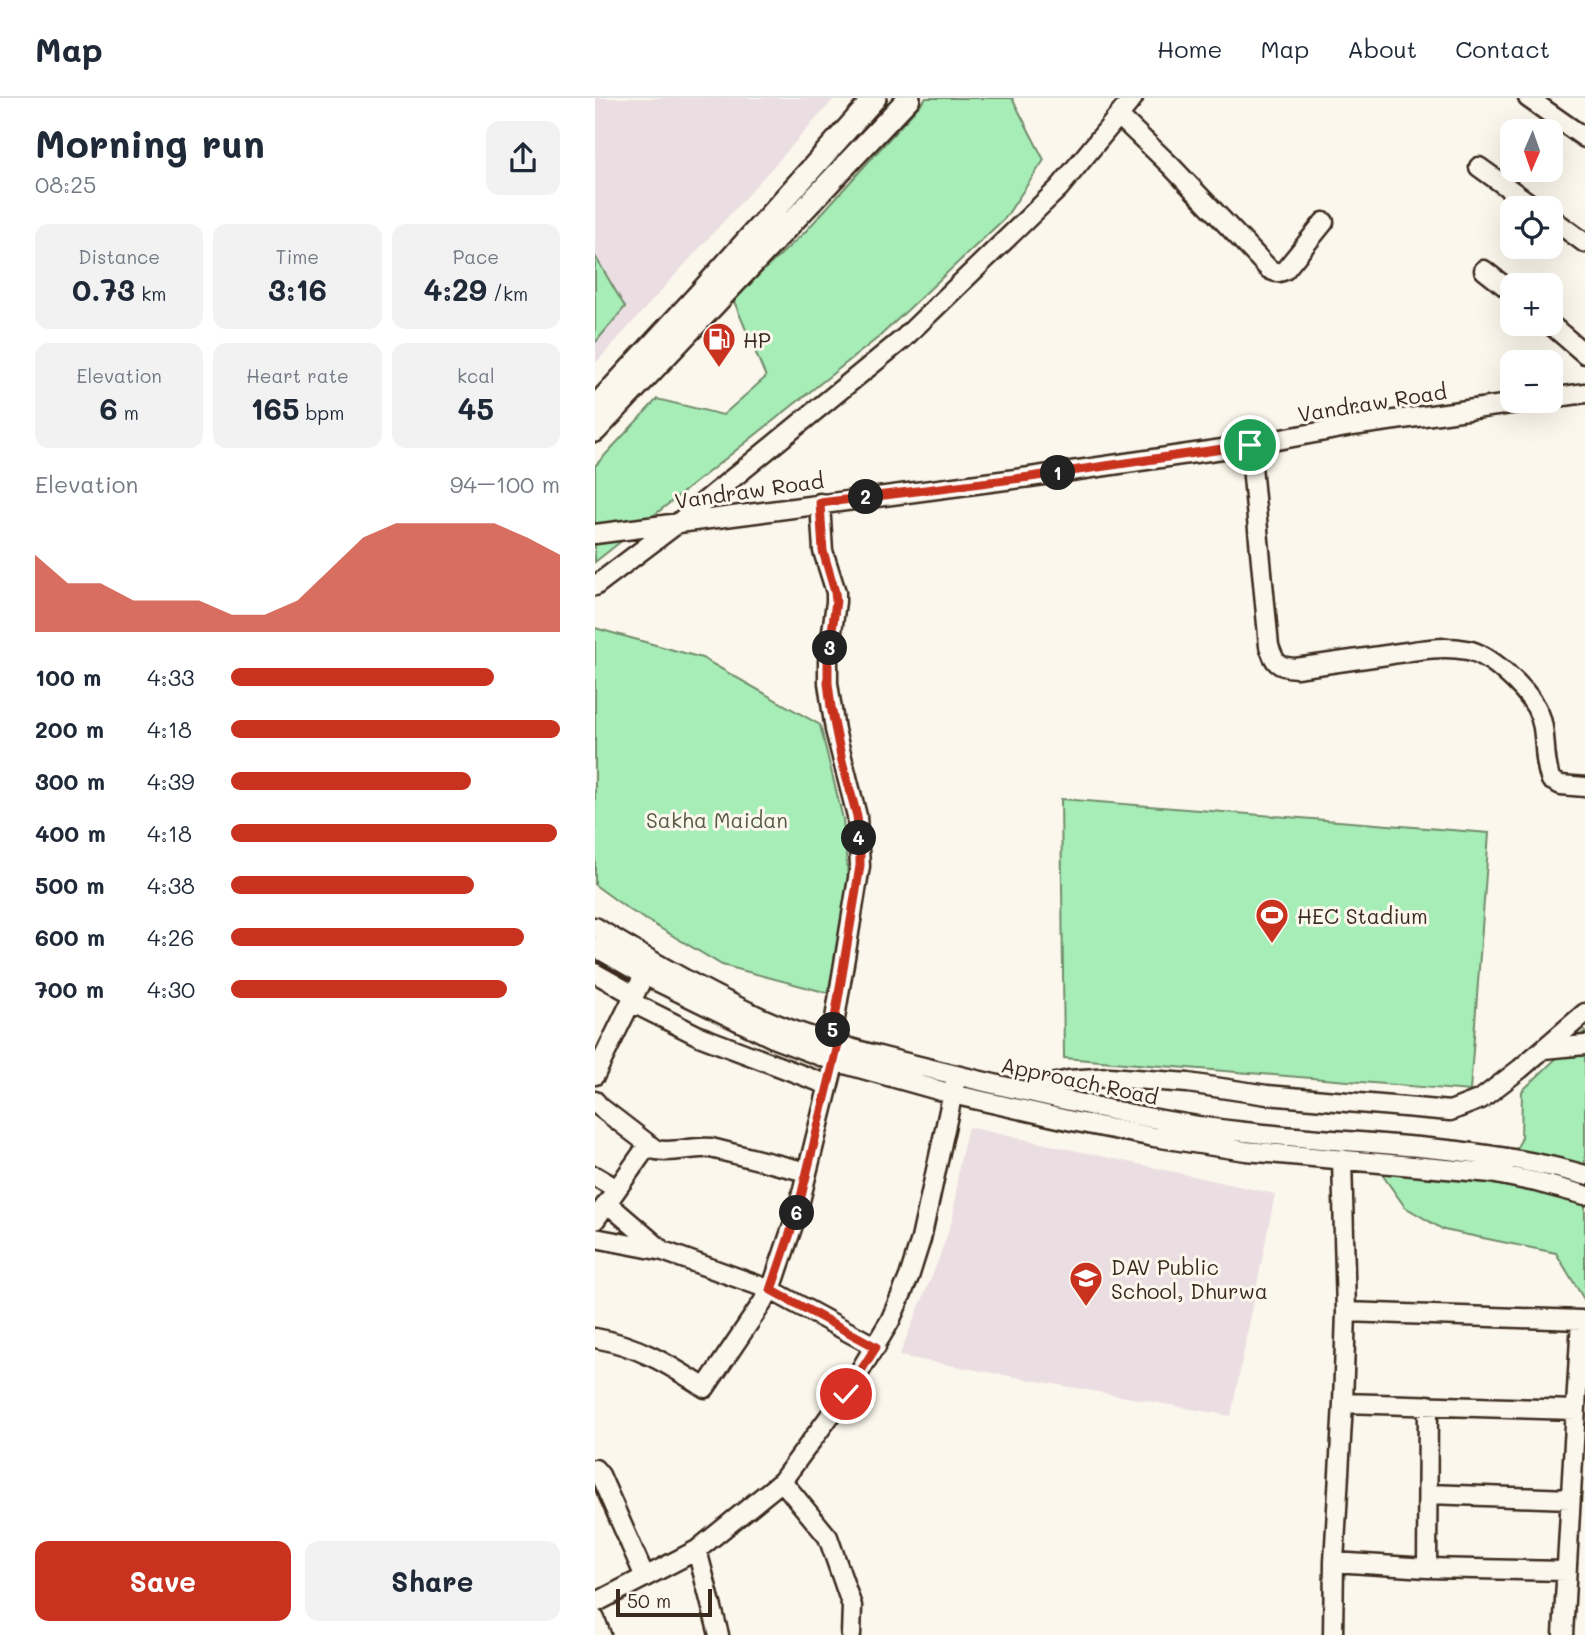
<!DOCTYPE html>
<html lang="en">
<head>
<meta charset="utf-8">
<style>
	:root { --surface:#fff; --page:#f2f2f3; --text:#1f2937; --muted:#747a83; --line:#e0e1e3; --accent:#c8321e }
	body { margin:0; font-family:Mali,sans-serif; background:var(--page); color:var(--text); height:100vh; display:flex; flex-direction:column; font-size:26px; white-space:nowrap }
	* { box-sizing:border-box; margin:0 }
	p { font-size:23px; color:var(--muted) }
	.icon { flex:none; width:38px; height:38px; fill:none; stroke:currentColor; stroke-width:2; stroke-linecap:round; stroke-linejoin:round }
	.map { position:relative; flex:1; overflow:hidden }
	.details { display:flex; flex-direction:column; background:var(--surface); width:595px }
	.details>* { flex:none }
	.needle { width:46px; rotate:182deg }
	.tools { position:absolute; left:905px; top:21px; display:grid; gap:14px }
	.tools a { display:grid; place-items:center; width:63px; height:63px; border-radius:14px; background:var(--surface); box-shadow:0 7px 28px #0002; font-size:35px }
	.scale { position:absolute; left:21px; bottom:18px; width:96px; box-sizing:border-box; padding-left:7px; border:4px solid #3b2a1e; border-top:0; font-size:19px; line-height:24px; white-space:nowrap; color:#3b2a1e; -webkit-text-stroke:5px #fbf7ec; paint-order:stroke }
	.pin { position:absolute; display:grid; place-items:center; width:60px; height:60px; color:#fff; margin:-30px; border:4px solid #fff; border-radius:50%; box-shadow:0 2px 7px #0007 }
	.km { position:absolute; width:35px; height:35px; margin:-18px; border-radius:50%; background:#222; color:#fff; font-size:19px; line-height:35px; text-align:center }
	.round { display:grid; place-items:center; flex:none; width:74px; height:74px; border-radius:14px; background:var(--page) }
	.head { display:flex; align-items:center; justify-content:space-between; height:119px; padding:0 35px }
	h1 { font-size:38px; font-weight:700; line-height:52px }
	.figures { display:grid; grid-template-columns:repeat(3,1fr); gap:10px; height:119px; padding:7px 35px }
	.figures div { display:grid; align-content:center; border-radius:14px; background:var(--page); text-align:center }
	.figures b { font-size:30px; font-weight:700 }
	.figures small { font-size:19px; font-weight:400 }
	.figures p { font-size:19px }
	.chart { height:196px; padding:14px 35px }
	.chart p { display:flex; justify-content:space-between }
	.chart svg { width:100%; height:126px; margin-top:7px; fill:var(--accent); opacity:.7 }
	.primary-button { display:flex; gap:14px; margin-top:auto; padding:14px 35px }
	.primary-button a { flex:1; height:80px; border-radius:14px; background:var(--accent); color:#fff; font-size:28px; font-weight:700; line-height:80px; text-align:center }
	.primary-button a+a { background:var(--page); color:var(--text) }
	ul { padding:0 35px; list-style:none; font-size:23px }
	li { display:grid; grid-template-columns:112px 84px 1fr; align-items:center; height:52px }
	li i { height:18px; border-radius:9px; background:var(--accent) }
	header { display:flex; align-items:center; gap:42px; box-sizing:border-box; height:98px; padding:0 35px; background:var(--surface); border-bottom:2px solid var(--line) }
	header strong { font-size:33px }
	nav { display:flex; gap:38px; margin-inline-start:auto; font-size:24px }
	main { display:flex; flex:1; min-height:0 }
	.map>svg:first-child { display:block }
	.built { fill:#ebdee3 }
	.green { fill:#a7edb8; stroke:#718c6b; stroke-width:2 }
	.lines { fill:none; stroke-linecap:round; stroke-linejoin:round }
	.minor-casing { stroke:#3b2a1e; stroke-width:23 }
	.major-casing { stroke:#3b2a1e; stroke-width:26 }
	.minor { stroke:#fbf7ec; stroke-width:18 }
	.major { stroke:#fbf7ec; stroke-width:21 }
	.route-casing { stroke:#fff; stroke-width:14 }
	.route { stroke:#c8321e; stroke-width:9 }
	.labels { text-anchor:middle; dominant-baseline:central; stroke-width:6; stroke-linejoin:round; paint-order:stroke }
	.poi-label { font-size:21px; fill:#3b2a1e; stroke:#fbf7ec; text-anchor:start }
	.street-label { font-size:21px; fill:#3b2a1e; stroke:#fbf7ec }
	.park-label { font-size:21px; fill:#565b44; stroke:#fbf7ec }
</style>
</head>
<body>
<header>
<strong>Map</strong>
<nav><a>Home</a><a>Map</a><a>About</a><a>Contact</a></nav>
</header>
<main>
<section class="details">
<div class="head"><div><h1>Morning run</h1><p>08:25</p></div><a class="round"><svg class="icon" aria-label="share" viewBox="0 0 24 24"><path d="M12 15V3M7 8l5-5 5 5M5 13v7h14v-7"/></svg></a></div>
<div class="figures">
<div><p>Distance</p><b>0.73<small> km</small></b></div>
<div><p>Time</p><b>3:16</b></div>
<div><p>Pace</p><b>4:29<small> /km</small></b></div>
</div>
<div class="figures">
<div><p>Elevation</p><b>6<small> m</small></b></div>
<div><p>Heart rate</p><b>165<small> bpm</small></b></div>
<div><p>kcal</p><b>45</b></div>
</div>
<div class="chart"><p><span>Elevation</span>94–100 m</p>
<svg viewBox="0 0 160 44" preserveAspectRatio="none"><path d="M0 44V17L10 27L20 27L30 33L40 33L50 33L60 38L70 38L80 33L90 22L100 11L110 6L120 6L130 6L140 6L150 11L160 17V44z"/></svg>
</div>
<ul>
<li><b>100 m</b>4:33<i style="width:80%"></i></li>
<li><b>200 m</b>4:18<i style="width:100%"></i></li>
<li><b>300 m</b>4:39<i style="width:73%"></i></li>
<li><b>400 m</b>4:18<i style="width:99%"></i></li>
<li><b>500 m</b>4:38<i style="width:74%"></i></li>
<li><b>600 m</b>4:26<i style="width:89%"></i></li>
<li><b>700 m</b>4:30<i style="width:84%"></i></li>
</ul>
<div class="primary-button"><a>Save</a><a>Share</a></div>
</section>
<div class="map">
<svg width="990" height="1537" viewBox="0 0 990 1537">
	<rect width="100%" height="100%" fill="#fbf7ec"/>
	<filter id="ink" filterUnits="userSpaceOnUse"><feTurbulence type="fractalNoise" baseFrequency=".0143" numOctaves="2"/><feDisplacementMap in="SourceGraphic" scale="14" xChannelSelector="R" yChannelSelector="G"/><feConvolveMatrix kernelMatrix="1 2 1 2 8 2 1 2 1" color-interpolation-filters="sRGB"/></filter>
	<g filter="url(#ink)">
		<path class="built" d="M0,0H240L0,266Z
			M373,1029L680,1096L636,1318L304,1258L343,1163L358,1119L364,1067Z"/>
		<path class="green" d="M331,0H417L449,62L410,120L284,239L0,464V368L62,301L128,317L171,279L138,201L210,134Z
			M0,158L30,209L0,245Z
			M0,530L107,560L225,627L248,721L254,791L233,895L127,867L33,811L0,787Z
			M466,701L894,735L875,993L469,960Z
			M990,933V1203L961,1155L849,1132L810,1109L786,1075L903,1083L926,1042L927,993Z"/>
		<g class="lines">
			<defs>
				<path id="minor" d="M933,0L990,40
					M524,18L576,68L674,171C681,175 684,175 690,172L729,124
					M884,69L941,110
					M956,120L990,145
					M889,172L917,194
					M955,226L990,256
					M956,300L990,295
					M655,347L674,548C680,565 682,569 701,570C731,566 762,561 792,557C818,553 845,547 872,552C895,556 929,589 941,609C954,632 946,658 956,682L966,687L990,689
					M225,405L228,453L241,494V504L233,563V585L240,632L262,718L265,768L236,945
					M0,436L435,379L655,347L757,328L937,303
					M0,488L83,425L309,240L464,90L538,0
					M0,829C54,862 109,894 167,920C205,937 247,948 288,959C332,970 376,981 421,991C497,1008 572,1026 650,1034C763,1047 880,1046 990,1077
					M0,849L49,877L180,941L239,963L357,996L477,1023L559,1039L651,1053L896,1075L941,1084L990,1097
					M0,875L39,897
					M36,904L104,938L233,987
					M949,951L990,947
					M0,977L54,867
					M433,992L474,982L514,979L593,985L672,997L855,1013L886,1001L925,971L990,915
					M0,1003L5,1009L61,1052C79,1056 97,1048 116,1050L212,1074
					M0,1078L22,1091
					M12,1105L68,1153
					M0,1122L53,1047
					M0,1140L68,1153L176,1192L281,1249
					M751,1214L986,1222L968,1537
					M0,1240C42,1247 75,1267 110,1290L176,1192L202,1115L242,954
					M748,1305L980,1312
					M0,1371L5,1377L50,1479
					M187,1383L233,1439L257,1508L256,1537
					M833,1396L975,1401
					M102,1452L124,1537
					M739,1464L832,1470L971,1473
					M832,1470L833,1307
					M0,1505L102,1452L187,1383L251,1296L295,1223L314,1179L326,1141L360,985
					M0,1521L6,1537
					M738,1537L739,1464L748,1305L751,1214L747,1061"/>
				<path id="major" d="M0,309L105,195L280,0
					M0,333L314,0"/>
			</defs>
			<use href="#minor" class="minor-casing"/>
			<use href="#major" class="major-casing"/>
			<use href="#minor" class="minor"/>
			<use href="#major" class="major"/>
		</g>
	</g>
	<g class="lines" filter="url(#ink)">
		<defs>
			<path id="route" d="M251,1296L281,1249L176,1192L202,1115L243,947L236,944L265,768V748L262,718L247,663L236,609L233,585V563L241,503L240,494L228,453L225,405L435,379L655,347"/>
		</defs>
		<use href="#route" class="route-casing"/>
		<use href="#route" class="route"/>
	</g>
	<defs>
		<symbol id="fuel-pin" viewBox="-11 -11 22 30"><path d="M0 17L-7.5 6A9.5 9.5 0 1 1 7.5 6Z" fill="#c8321e" stroke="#fbf7ec"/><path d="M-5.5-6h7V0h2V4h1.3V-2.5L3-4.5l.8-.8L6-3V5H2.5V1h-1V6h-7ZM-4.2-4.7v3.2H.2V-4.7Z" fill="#fff"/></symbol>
		<symbol id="stadium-pin" viewBox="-11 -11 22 30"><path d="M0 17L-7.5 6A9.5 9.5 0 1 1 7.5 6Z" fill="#c8321e" stroke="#fbf7ec"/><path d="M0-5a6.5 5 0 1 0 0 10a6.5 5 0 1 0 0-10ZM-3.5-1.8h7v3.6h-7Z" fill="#fff"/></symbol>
		<symbol id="school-pin" viewBox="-11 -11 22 30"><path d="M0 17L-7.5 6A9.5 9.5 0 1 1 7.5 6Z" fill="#c8321e" stroke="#fbf7ec"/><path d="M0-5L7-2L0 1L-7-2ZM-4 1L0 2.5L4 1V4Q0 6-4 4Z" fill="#fff"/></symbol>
	</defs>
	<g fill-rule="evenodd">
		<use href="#fuel-pin" x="105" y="222" width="38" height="52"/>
		<use href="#stadium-pin" x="658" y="798" width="38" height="52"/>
		<use href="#school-pin" x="472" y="1161" width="38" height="52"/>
	</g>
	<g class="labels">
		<g class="poi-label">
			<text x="148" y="241">HP</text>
			<text x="702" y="817">HEC Stadium</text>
			<text x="516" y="1168">DAV Public<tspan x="516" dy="24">School, Dhurwa</tspan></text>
		</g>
		<g class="street-label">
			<text transform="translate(777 304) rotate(-9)">Vandraw Road</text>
			<text transform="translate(154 392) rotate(-8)">Vandraw Road</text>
			<text transform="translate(485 982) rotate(12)">Approach Road</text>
		</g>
		<g class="park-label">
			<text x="122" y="721">Sakha Maidan</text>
		</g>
	</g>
</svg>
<div class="tools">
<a><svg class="needle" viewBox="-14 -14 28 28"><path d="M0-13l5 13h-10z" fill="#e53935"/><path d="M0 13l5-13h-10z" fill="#747a83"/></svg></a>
<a><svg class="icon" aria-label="locate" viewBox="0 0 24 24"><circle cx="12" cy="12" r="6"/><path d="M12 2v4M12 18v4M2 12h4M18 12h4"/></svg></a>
<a>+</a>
<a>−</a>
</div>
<div class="scale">50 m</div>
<div class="pin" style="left:655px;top:347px;background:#1e9e55"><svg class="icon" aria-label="arrive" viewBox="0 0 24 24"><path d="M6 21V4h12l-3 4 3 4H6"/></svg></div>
<div class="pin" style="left:251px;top:1296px;background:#d93025"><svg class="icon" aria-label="check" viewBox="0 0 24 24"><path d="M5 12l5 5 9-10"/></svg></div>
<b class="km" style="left:463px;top:375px">1</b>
<b class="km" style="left:271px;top:399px">2</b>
<b class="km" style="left:235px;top:550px">3</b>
<b class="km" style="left:264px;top:740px">4</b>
<b class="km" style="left:238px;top:932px">5</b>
<b class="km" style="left:202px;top:1115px">6</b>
</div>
</main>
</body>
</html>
